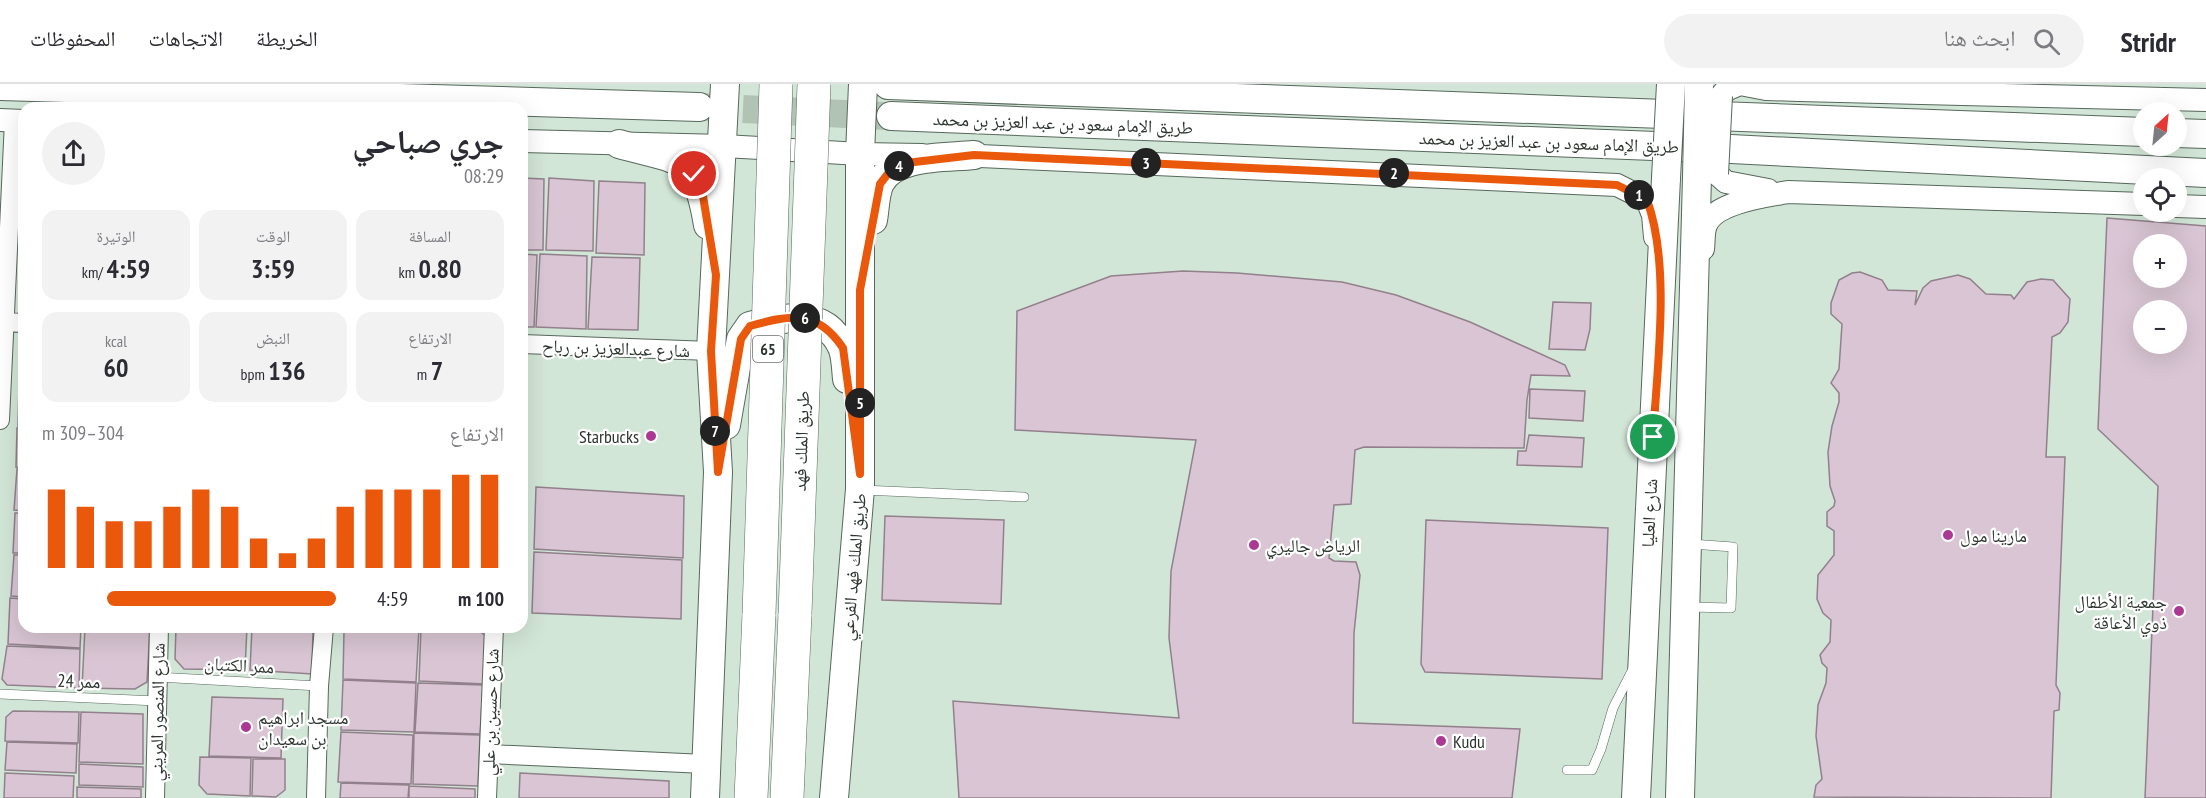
<!DOCTYPE html>
<html lang="ar">
<head>
<meta charset="utf-8">
<style>
	:root { --surface:#fff; --page:#f2f2f3; --text:#2b2b33; --muted:#7c7c81; --line:#e1e1e2; --accent:#ea580c }
	body { margin:0; font-family:"PT Sans Narrow","Noto Naskh Arabic",sans-serif; background:var(--page); color:var(--text); direction:rtl; height:100vh; display:flex; flex-direction:column; font-size:22px; white-space:nowrap }
	* { box-sizing:border-box; margin:0 }
	p { font-size:20px; color:var(--muted) }
	.icon { flex:none; width:33px; height:33px; fill:none; stroke:currentColor; stroke-width:2; stroke-linecap:round; stroke-linejoin:round }
	.map { position:relative; flex:1; overflow:hidden; direction:ltr }
	.drawer { position:absolute; left:18px; top:18px; width:510px; height:531px; display:flex; flex-direction:column; background:var(--surface); border-radius:18px; box-shadow:0 6px 24px #0002; direction:rtl }
	.drawer>* { flex:none }
	.needle { width:39px; rotate:27deg }
	.tools { position:absolute; left:2133px; top:18px; display:grid; gap:12px }
	.tools a { display:grid; place-items:center; width:54px; height:54px; border-radius:50%; background:var(--surface); box-shadow:0 6px 24px #0002; font-size:30px }
	.pin { position:absolute; display:grid; place-items:center; width:51px; height:51px; color:#fff; margin:-26px; border:3px solid #fff; border-radius:50%; box-shadow:0 2px 6px #0007 }
	.km { position:absolute; width:30px; height:30px; margin:-15px; border-radius:50%; background:#222; color:#fff; font-size:16px; line-height:30px; text-align:center }
	.round { display:grid; place-items:center; flex:none; width:63px; height:63px; border-radius:32px; background:var(--page) }
	.overview { display:flex; align-items:center; justify-content:space-between; height:102px; padding:0 24px }
	h1 { font-size:33px; font-weight:700; line-height:45px }
	.metrics { display:grid; grid-template-columns:repeat(3,1fr); gap:9px; height:102px; padding:6px 24px }
	.metrics div { display:grid; align-content:center; border-radius:15px; background:var(--page); text-align:center }
	.metrics b { font-size:26px; font-weight:700 }
	.metrics small { font-size:16px; font-weight:400 }
	.metrics p { font-size:16px }
	.chart { height:168px; padding:12px 24px }
	.chart p { display:flex; justify-content:space-between }
	.chart svg { width:100%; height:108px; margin-top:6px; stroke:var(--accent); stroke-width:6 }
	ul { padding:0 24px; list-style:none; font-size:20px }
	li { display:grid; grid-template-columns:96px 72px 1fr; align-items:center; height:45px }
	li i { height:15px; border-radius:8px; background:var(--accent) }
	header { display:flex; align-items:center; gap:36px; box-sizing:border-box; height:84px; padding:0 30px; background:var(--surface); border-bottom:2px solid var(--line) }
	header strong { font-size:28px }
	nav { display:flex; gap:33px; margin-inline-start:auto; font-size:21px }
	.search { width:420px; height:54px; background:var(--page); display:flex; align-items:center; gap:15px; box-sizing:border-box; padding:0 21px; border-radius:33px; color:var(--muted); font-size:22px }
	.map>svg:first-child { display:block }
	.building { fill:#d9c5d3; stroke:#92808c; stroke-width:1.5; fill-rule:evenodd }
	.lines { fill:none; stroke-linecap:round; stroke-linejoin:round }
	.primary-tunnel { stroke:#b1c3b5; stroke-width:28; stroke-dasharray:28 14; stroke-linecap:butt }
	.service-casing { stroke:#57685c; stroke-width:10 }
	.minor-casing { stroke:#57685c; stroke-width:20 }
	.tertiary-casing { stroke:#57685c; stroke-width:24 }
	.primary-casing { stroke:#57685c; stroke-width:30 }
	.motorway-casing { stroke:#57685c; stroke-width:34 }
	.service { stroke:#fff; stroke-width:9 }
	.minor { stroke:#fff; stroke-width:18 }
	.tertiary { stroke:#fff; stroke-width:22 }
	.primary { stroke:#fff; stroke-width:28 }
	.motorway { stroke:#fff; stroke-width:33 }
	.tertiary-bridge-casing { stroke:#57685c; stroke-width:24; stroke-linecap:butt }
	.primary-bridge-casing { stroke:#57685c; stroke-width:30; stroke-linecap:butt }
	.motorway-bridge-casing { stroke:#57685c; stroke-width:34; stroke-linecap:butt }
	.tertiary-bridge { stroke:#fff; stroke-width:22 }
	.primary-bridge { stroke:#fff; stroke-width:28 }
	.motorway-bridge { stroke:#fff; stroke-width:33 }
	.route-casing { stroke:#fff; stroke-width:12 }
	.route { stroke:#ea580c; stroke-width:8 }
	.poi-dot { fill:#ab3892; stroke:#fff; stroke-width:2 }
	.labels { text-anchor:middle; dominant-baseline:central; stroke-width:4.5; stroke-linejoin:round; paint-order:stroke }
	.shield { fill:#fff; stroke:#6c726d; stroke-width:1.5 }
	.shield-label { font-size:16px; font-weight:bold; fill:#2d352f }
	.street-label { font-size:18px; fill:#2d352f; stroke:#fff }
	.poi-label { font-size:18px; fill:#2d352f; stroke:#fff; text-anchor:start }
</style>
</head>
<body>
<header>
<strong>Stridr</strong>
<div class="search"><svg class="icon" aria-label="search" viewBox="0 0 24 24"><circle cx="10" cy="10" r="6"/><path d="M15 15l6 6"/></svg>ابحث هنا</div>
<nav><a>الخريطة</a><a>الاتجاهات</a><a>المحفوظات</a></nav>
</header>
<div class="map">
<svg width="2206" height="714" viewBox="0 0 2206 714">
	<rect width="100%" height="100%" fill="#d2e6d7"/>
	<path class="building" d="M522,94L544,95L543,166H522Z
		M549,94L594,97L593,167L546,166Z
		M599,97L645,99L644,171L596,169Z
		M2107,134L2206,142V714H2145L2158,402L2098,345ZM2144,160H2176V194H2144ZM2144,226H2176V260H2144Z
		M522,170L537,171L534,243H522Z
		M540,170L587,172L586,245L536,243Z
		M592,173L640,174L638,246L588,245Z
		M1183,187L1237,189L1342,198L1396,211L1470,238L1565,281L1570,292L1531,291L1527,316L1524,364L1364,363L1355,366L1351,420L1334,421L1329,474L1334,477L1356,478L1360,491L1354,549L1353,639L1520,645L1512,714H959L953,617L1179,634L1169,554L1171,487L1196,356L1015,346L1017,227L1111,192Z
		M1860,188L1882,196L1888,206L1917,207L1915,221L1923,204L1931,197L1958,191L1970,195L1986,210L2011,211L2014,215L2027,198L2041,195L2053,196L2070,215L2068,238L2060,249L2052,253L2046,373H2065L2056,601L2060,609L2059,626L2054,627L2051,714L1814,713L1816,701L1822,695L1816,652L1818,621L1826,599L1827,584L1822,579L1820,571L1830,558L1831,536L1823,529L1817,515L1818,491L1834,471V447L1827,442V428L1834,422L1835,417L1830,402L1828,368L1832,342L1839,318V309L1831,299L1839,285L1842,240L1831,230V219L1839,196L1852,189Z
		M1553,218L1591,219L1590,245L1585,266L1549,265Z
		M24,252V301H19L20,255Z
		M19,303H24V343L18,342Z
		M1530,305L1585,307L1583,337L1529,334Z
		M17,344H24V384L16,383Z
		M1529,351L1584,354L1582,383L1517,381L1518,367H1526Z
		M17,385L24,386V427L14,426Z
		M536,403L684,412L683,474L534,465Z
		M15,429H24V469H13Z
		M885,432L1004,436L1001,520L882,516Z
		M1426,436L1608,444L1602,595L1425,588L1421,580Z
		M534,468L682,476L681,535L532,529Z
		M14,471H24V513L11,512Z
		M10,514L24,515V543H81L80,564L8,560Z
		M85,543H150L147,598L135,605L82,604Z
		M176,543H247L245,586L184,585L175,575Z
		M252,543H313L312,590L250,586Z
		M349,543L419,544L416,598L343,595L344,547Z
		M421,544L478,546L487,553L485,600L419,597Z
		M7,562L80,565L79,604L7,601L2,595Z
		M343,596L416,599L414,648L341,646Z
		M418,599L483,601L480,650L415,648Z
		M212,613L283,615L281,674L209,672Z
		M13,627L79,628L78,659L5,657L6,633Z
		M81,628L143,630V680L79,678Z
		M341,648L413,651L411,700L338,698Z
		M414,649L480,651L478,702L413,700Z
		M7,658L77,660L76,689L5,686Z
		M200,673L251,674L250,712L207,710L199,701Z
		M253,675H285V706L276,713L252,712Z
		M79,680L143,683V703L79,701Z
		M5,689L74,692L73,714H4Z
		M520,689L669,697V714H519Z
		M341,699L409,701L408,714H340Z
		M409,702L475,705V714H409Z
		M77,703L141,705V714H77Z"/>
	<g class="lines">
		<path class="primary-tunnel" d="M701,23L886,32"/>
		<defs>
			<path id="service" d="M862,406L1024,413
				M1689,523L1731,524L1733,463L1691,460
				M157,593L319,602
				M0,610L157,617
				M1567,686H1592L1601,665L1613,624L1633,585"/>
			<path id="minor" d="M5,238L24,239
				M522,260L711,267
				M0,336L14,37
				M489,670L705,680
				M155,714L159,543
				M316,714L319,602L324,543
				M487,714L494,543"/>
			<path id="tertiary" d="M1721,12L1726,6L1740,0L1766,5L1799,6L2206,16
				M0,36L24,37
				M522,57L724,62L860,70L922,71
				M958,71L1617,101L1647,116L1653,131L1655,153
				M1717,90L1726,98L1768,106
				M2176,122L2206,123
				M1703,165C1704,158 1703,148 1706,141C1715,118 1767,112 1788,108L2144,120"/>
			<path id="primary" d="M888,1L2144,48
				M0,2L699,23
				M891,32L1731,65L2206,89
				M2176,49L2206,50
				M619,60C683,78 696,69 708,141
				M873,136C875,125 875,109 880,99C895,70 946,74 974,71
				M726,341L741,255L750,242C782,233 825,224 842,263C846,272 846,286 847,295
				M705,714L718,388L711,267L725,0
				M834,714L860,405V70L863,0
				M1636,714L1666,94
				M1680,714L1697,93"/>
			<path id="motorway" d="M751,714L759,530
				M787,714L795,530"/>
		</defs>
		<use href="#service" class="service-casing"/>
		<use href="#minor" class="minor-casing"/>
		<use href="#tertiary" class="tertiary-casing"/>
		<use href="#primary" class="primary-casing"/>
		<use href="#motorway" class="motorway-casing"/>
		<use href="#service" class="service"/>
		<use href="#minor" class="minor"/>
		<use href="#tertiary" class="tertiary"/>
		<use href="#primary" class="primary"/>
		<use href="#motorway" class="motorway"/>
		<defs>
			<path id="tertiary-bridge" d="M1717,90L1721,12"/>
			<path id="primary-bridge" d="M1697,93L1699,2
				M1666,94L1671,0"/>
			<path id="motorway-bridge" d="M759,530L776,0
				M795,530L814,0"/>
		</defs>
		<use href="#tertiary-bridge" class="tertiary-bridge-casing"/>
		<use href="#primary-bridge" class="primary-bridge-casing"/>
		<use href="#motorway-bridge" class="motorway-bridge-casing"/>
		<use href="#tertiary-bridge" class="tertiary-bridge"/>
		<use href="#primary-bridge" class="primary-bridge"/>
		<use href="#motorway-bridge" class="motorway-bridge"/>
	</g>
	<g class="lines">
		<defs>
			<path id="route" d="M694,90L702,106L716,191L711,267L718,388L741,255L750,242C790,231 817,225 843,264L860,390V206L880,100L890,87L906,79L974,71L1617,101L1647,116C1671,181 1657,284 1653,353"/>
		</defs>
		<use href="#route" class="route-casing"/>
		<use href="#route" class="route"/>
	</g>
	<g class="poi-dot">
		<circle cx="651" cy="352" r="6"/>
		<circle cx="1948" cy="451" r="6"/>
		<circle cx="1254" cy="461" r="6"/>
		<circle cx="2179" cy="527" r="6"/>
		<circle cx="246" cy="643" r="6"/>
		<circle cx="1441" cy="657" r="6"/>
	</g>
	<g class="labels">
		<rect class="shield" x="753" y="252" width="30" height="26" rx="4.5"/>
		<g class="shield-label">
			<text x="768" y="265">65</text>
		</g>
		<g class="street-label">
			<text transform="translate(1063 39) rotate(2)">طريق الإمام سعود بن عبد العزيز بن محمد</text>
			<text transform="translate(1549 58) rotate(2)">طريق الإمام سعود بن عبد العزيز بن محمد</text>
			<text transform="translate(616 264) rotate(2)">شارع عبدالعزيز بن رباح</text>
			<text transform="translate(801 357) rotate(-88)">طريق الملك فهد</text>
			<text transform="translate(1649 429) rotate(-87)">شارع العليا</text>
			<text transform="translate(853 483) rotate(-85)">طريق الملك فهد الفرعي</text>
			<text transform="translate(239 581) rotate(3)">ممر الكتبان</text>
			<text transform="translate(79 597) rotate(2)">ممر 24</text>
			<text transform="translate(157 628) rotate(-89)">شارع المنصور المريني</text>
			<text transform="translate(490 628) rotate(-88)">شارع حسين بن علي</text>
		</g>
		<g class="poi-label">
			<text x="639" y="352" text-anchor="end">Starbucks</text>
			<text x="1960" y="451">مارينا مول</text>
			<text x="1266" y="461">الرياض جاليري</text>
			<text x="2167" y="517" text-anchor="end">جمعية الأطفال<tspan x="2167" dy="21">ذوي الأعاقة</tspan></text>
			<text x="258" y="633">مسجد ابراهيم<tspan x="258" dy="21">بن سعيدان</tspan></text>
			<text x="1453" y="657">Kudu</text>
		</g>
	</g>
</svg>
<div class="tools">
<a><svg class="needle" viewBox="-14 -14 28 28"><path d="M0-13l5 13h-10z" fill="#e53935"/><path d="M0 13l5-13h-10z" fill="#7c7c81"/></svg></a>
<a><svg class="icon" aria-label="locate" viewBox="0 0 24 24"><circle cx="12" cy="12" r="6"/><path d="M12 2v4M12 18v4M2 12h4M18 12h4"/></svg></a>
<a>+</a>
<a>−</a>
</div>
<div class="pin" style="left:1653px;top:353px;background:#1e9e55"><svg class="icon" aria-label="arrive" viewBox="0 0 24 24"><path d="M6 21V4h12l-3 4 3 4H6"/></svg></div>
<div class="pin" style="left:694px;top:90px;background:#d93025"><svg class="icon" aria-label="check" viewBox="0 0 24 24"><path d="M5 12l5 5 9-10"/></svg></div>
<b class="km" style="left:1639px;top:111px">1</b>
<b class="km" style="left:1394px;top:89px">2</b>
<b class="km" style="left:1146px;top:79px">3</b>
<b class="km" style="left:899px;top:82px">4</b>
<b class="km" style="left:860px;top:319px">5</b>
<b class="km" style="left:805px;top:234px">6</b>
<b class="km" style="left:715px;top:347px">7</b>
<section class="drawer">
<div class="overview"><div><h1>جري صباحي</h1><p>08:29</p></div><a class="round"><svg class="icon" aria-label="share" viewBox="0 0 24 24"><path d="M12 15V3M7 8l5-5 5 5M5 13v7h14v-7"/></svg></a></div>
<div class="metrics">
<div><p>المسافة</p><b>0.80<small> km</small></b></div>
<div><p>الوقت</p><b>3:59</b></div>
<div><p>الوتيرة</p><b>4:59<small> /km</small></b></div>
</div>
<div class="metrics">
<div><p>الارتفاع</p><b>7<small> m</small></b></div>
<div><p>النبض</p><b>136<small> bpm</small></b></div>
<div><p>kcal</p><b>60</b></div>
</div>
<div class="chart"><p><span>الارتفاع</span>304–309 m</p>
<svg viewBox="0 0 160 44" preserveAspectRatio="none"><path d="M5 44V12M15 44V19M25 44V25M35 44V25M45 44V19M55 44V12M65 44V19M75 44V32M85 44V38M95 44V32M105 44V19M115 44V12M125 44V12M135 44V12M145 44V6M155 44V6"/></svg>
</div>
<ul>
<li><b>100 m</b>4:59<i style="width:78%"></i></li>
</ul>
</section>
</div>
</body>
</html>
